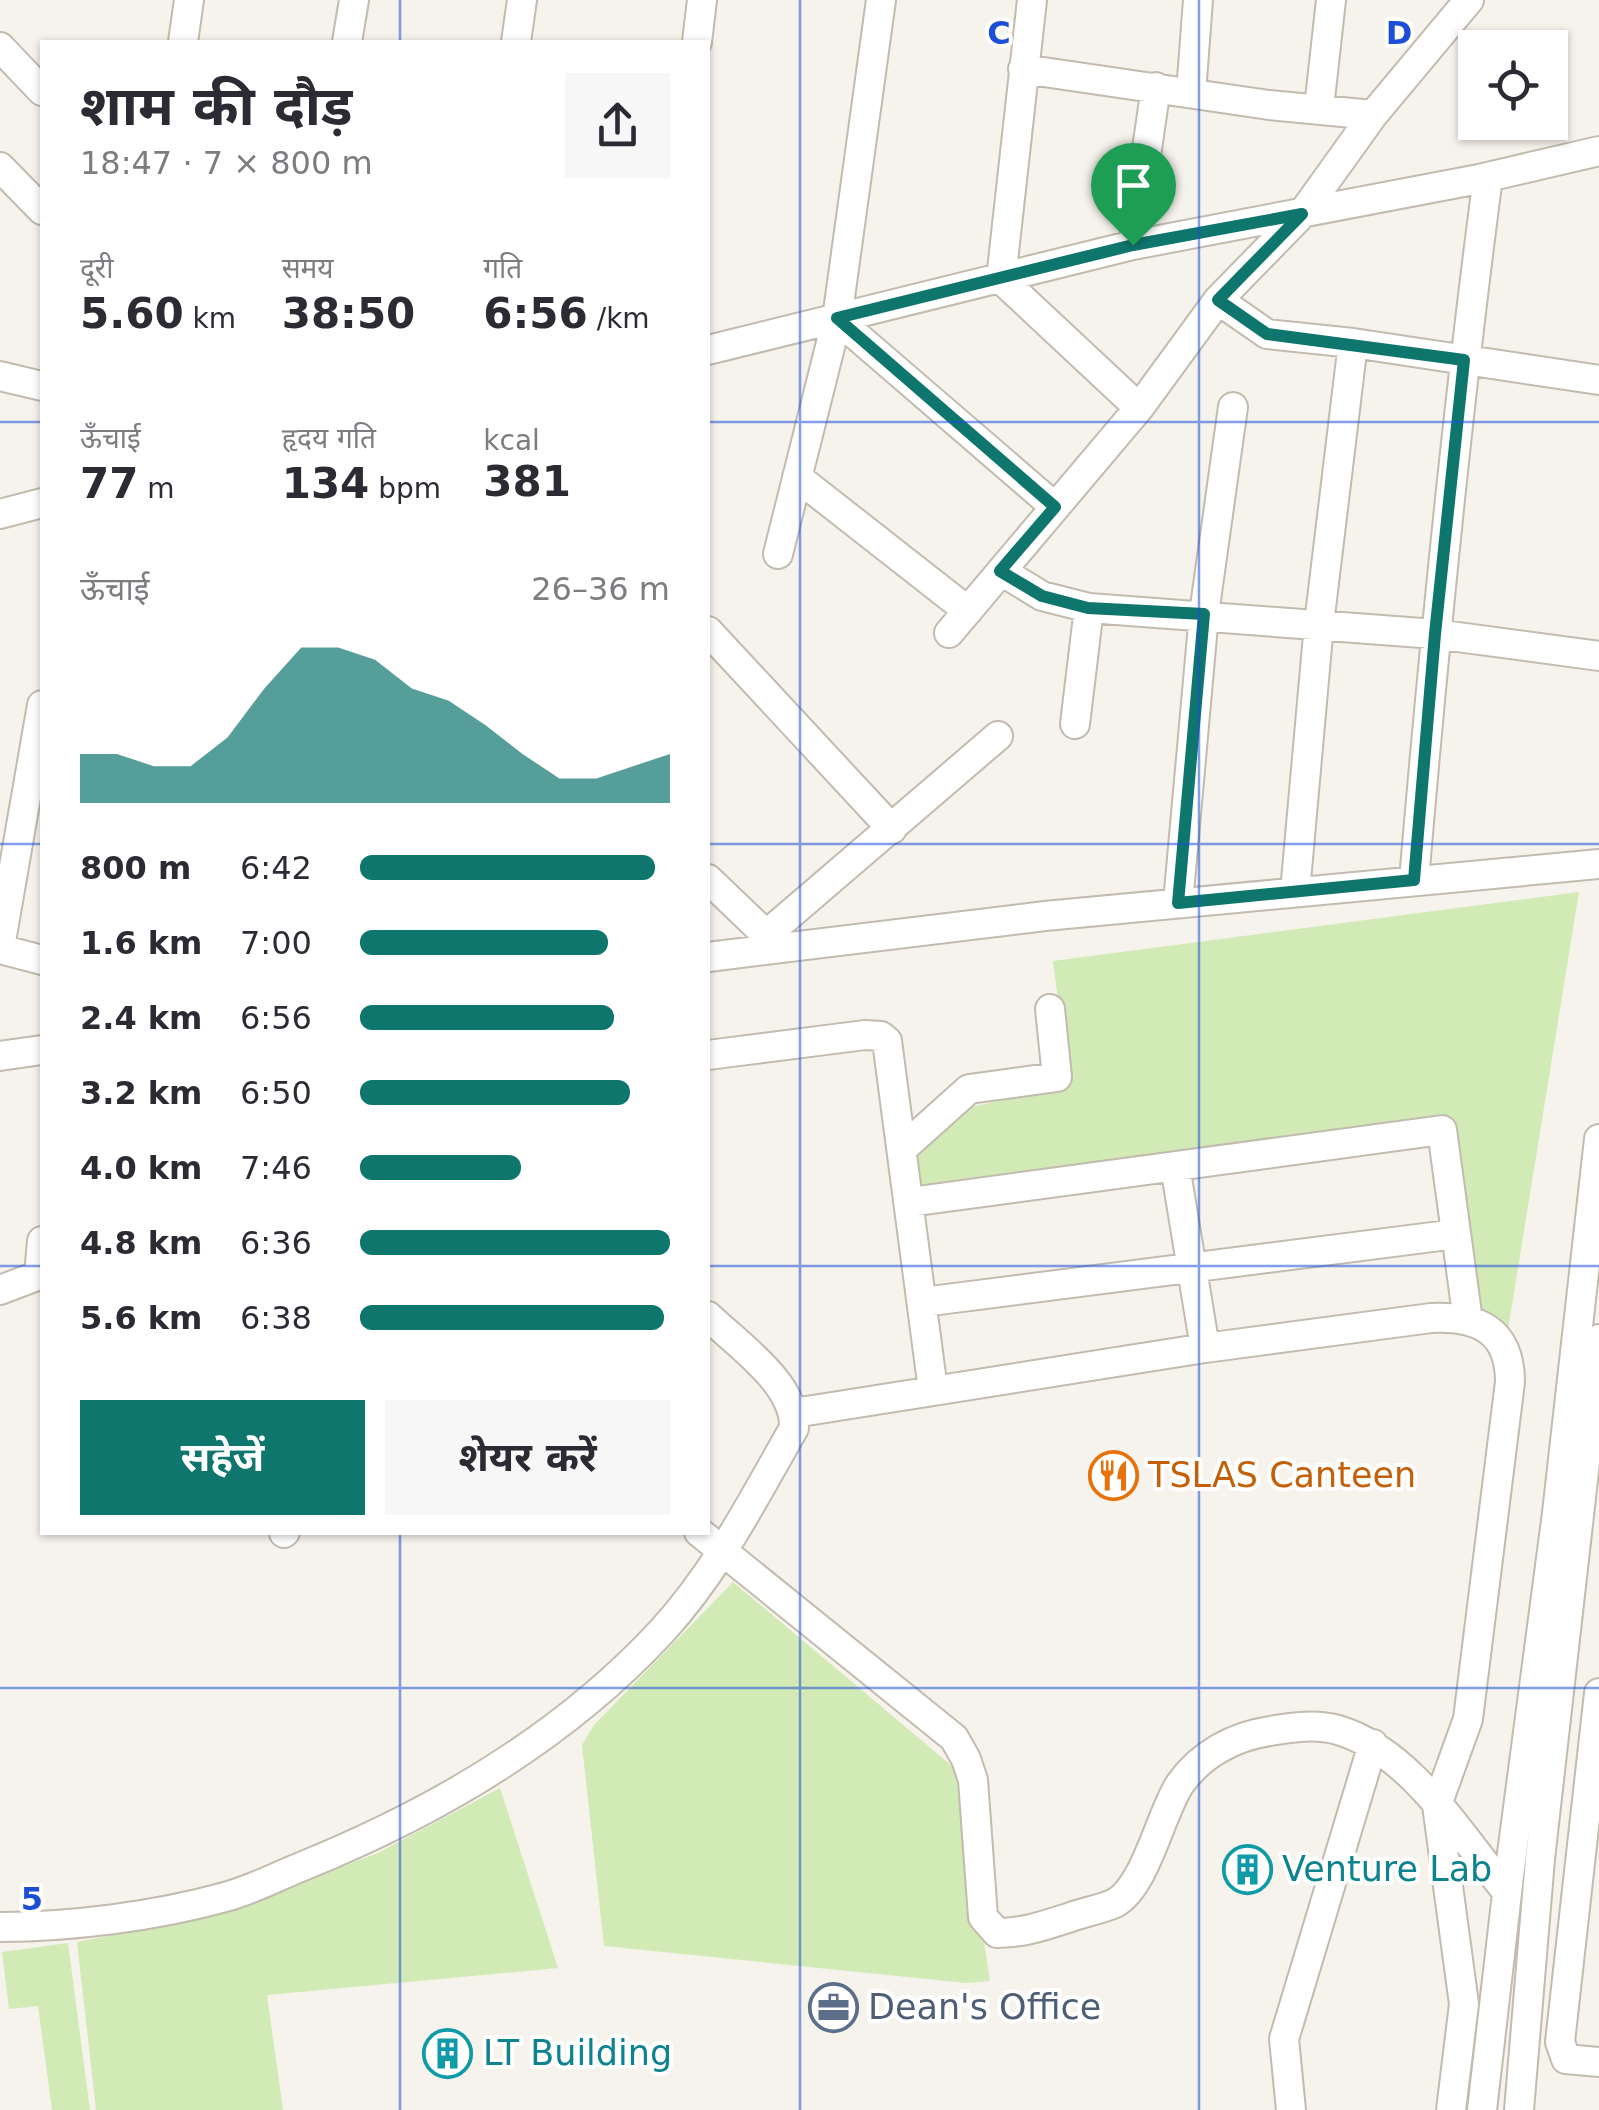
<!DOCTYPE html>
<html lang="hi">
<head>
<meta charset="utf-8">
<style>
	:root { --surface:#fff; --page:#f7f7f7; --text:#2b2b33; --muted:#7c7c81; --accent:#0f766e }
	body { margin:0; font-family:"DejaVu Sans","Noto Sans Devanagari",sans-serif; background:var(--page); color:var(--text); height:100vh; display:flex; flex-direction:column; font-size:38px; white-space:nowrap }
	* { box-sizing:border-box; margin:0 }
	p { font-size:32px; color:var(--muted) }
	.icon { flex:none; width:55px; height:55px; fill:none; stroke:currentColor; stroke-width:2; stroke-linecap:round; stroke-linejoin:round }
	.map { position:relative; flex:1; overflow:hidden }
	.drawer { position:absolute; left:40px; top:40px; width:670px; height:1495px; display:flex; flex-direction:column; background:var(--surface); border-radius:0px; box-shadow:0 2px 8px #0004 }
	.drawer>* { flex:none }
	.tools { position:absolute; left:1458px; top:30px; display:grid; gap:20px }
	.tools a { display:grid; place-items:center; width:110px; height:110px; border-radius:0px; background:var(--surface); box-shadow:0 2px 8px #0004; font-size:50px }
	.pin { position:absolute; display:grid; place-items:center; width:85px; height:85px; color:#fff; margin:-102px -42px; border-radius:50% 50% 50% 0; rotate:-45deg; box-shadow:0 0 10px #0007 }
	.pin .icon { rotate:45deg }
	.round { display:grid; place-items:center; flex:none; width:105px; height:105px; border-radius:0px; background:var(--page) }
	.head { display:flex; align-items:center; justify-content:space-between; height:170px; padding:0 40px }
	h1 { font-size:55px; font-weight:700; line-height:75px }
	.stats { display:grid; grid-template-columns:repeat(3,1fr); gap:15px; height:170px; padding:10px 40px }
	.stats div { display:grid; align-content:center }
	.stats b { font-size:42px; font-weight:700 }
	.stats small { font-size:28px; font-weight:400 }
	.stats p { font-size:28px }
	.chart { height:280px; padding:20px 40px }
	.chart p { display:flex; justify-content:space-between }
	.chart svg { width:100%; height:180px; margin-top:10px; fill:var(--accent); opacity:.7 }
	.primary-button { display:flex; gap:20px; margin-top:auto; padding:20px 40px }
	.primary-button a { flex:1; height:115px; border-radius:0px; background:var(--accent); color:#fff; font-size:40px; font-weight:700; line-height:115px; text-align:center }
	.primary-button a+a { background:var(--page); color:var(--text) }
	ul { padding:0 40px; list-style:none; font-size:32px }
	li { display:grid; grid-template-columns:160px 120px 1fr; align-items:center; height:75px }
	li i { height:25px; border-radius:12px; background:var(--accent) }
	.map>svg:first-child { display:block }
	.green { fill:#d2eab5 }
	.lines { fill:none; stroke-linecap:round; stroke-linejoin:round }
	.minor-casing { stroke:#c2bbae; stroke-width:32 }
	.minor { stroke:#fff; stroke-width:28 }
	.route-casing { stroke:#fff; stroke-width:20 }
	.route { stroke:#0f766e; stroke-width:12 }
	.grid { fill:none; stroke:#1d4ed8; stroke-width:2.5; stroke-opacity:0.55 }
	.labels { text-anchor:middle; dominant-baseline:central; stroke-width:8; stroke-linejoin:round; paint-order:stroke }
	.food-label { font-size:35px; fill:#c56008; stroke:#fff; text-anchor:start }
	.culture-label { font-size:35px; fill:#0d838f; stroke:#fff; text-anchor:start }
	.service-label { font-size:35px; fill:#4e5e75; stroke:#fff; text-anchor:start }
	.grid-label { font-size:32px; text-anchor:middle; font-weight:bold; fill:#1d4ed8; stroke:#fff; stroke-width:8; stroke-linejoin:round; paint-order:stroke }
</style>
</head>
<body>
<div class="map">
<svg width="1599" height="2110" viewBox="0 0 1599 2110">
	<rect width="100%" height="100%" fill="#f6f3ec"/>
	<path class="green" d="M1579,892L1505,1348L1467,1315L1448,1115L919,1185L915,1156L971,1107L1069,1086L1053,961Z
		M733,1582L958,1771L990,1981L966,1983L604,1946L582,1745L594,1725Z
		M500,1788L558,1968L267,1995L283,2110H96L77,1942L219,1914L378,1853Z
		M68,1943L90,2110H52L38,2006L9,2009L2,1952Z"/>
	<g class="lines">
		<defs>
			<path id="minor" d="M1032,0L1001,279L1139,408
				M183,42L189,0
				M347,42L354,0
				M516,42L522,0
				M697,42L702,0
				M0,47L42,91
				M1023,69L1269,105L1373,115
				M1191,93L1198,0
				M1319,108L1331,0
				M0,167L42,210
				M1133,245L1156,87
				M1218,300L1267,334L1353,343L1599,380
				M837,319L1055,507
				M708,350L1133,245L1479,179L1599,151
				M0,376L42,386
				M797,477L968,611
				M0,514L42,503
				M778,554L837,319L881,0
				M1001,571L1042,596L1089,608L1435,634L1599,656
				M708,631L892,829
				M949,633L1139,408L1218,300L1302,214L1373,115L1469,0
				M1075,724L1089,608
				M708,879L778,946
				M1414,880C1434,645 1457,411 1488,177
				M1295,892L1319,624L1353,343
				M1178,903L1204,614L1233,407
				M766,935L998,736
				M0,947L42,705
				M0,949L42,960
				M708,957L1045,916L1599,864
				M708,1055L865,1035L881,1036L887,1041L933,1390
				M0,1056L42,1050
				M902,1149L969,1089L1057,1077L1050,1009
				M1175,1166L1205,1348
				M910,1202L1442,1130L1468,1321
				M39,1275L42,1241
				M0,1290L42,1274
				M923,1302L1456,1234
				M794,1413L1205,1348L1431,1318C1478,1316 1510,1330 1510,1382L1468,1719L1437,1805L1464,2004L1451,2110
				M699,1532L954,1738L966,1759L973,1780L983,1917L997,1933C1024,1933 1046,1925 1071,1917C1085,1912 1102,1909 1115,1903C1146,1886 1161,1812 1180,1784C1201,1754 1235,1736 1270,1731C1293,1727 1316,1724 1338,1730C1410,1751 1461,1836 1507,1892
				M284,1533L285,1532
				M1599,1693L1560,2042L1566,2059L1599,2062
				M0,1927C71,1927 157,1916 225,1897C252,1890 278,1876 303,1866C436,1812 564,1737 662,1631C717,1571 754,1498 794,1428C796,1384 738,1345 708,1316
				M1291,2110L1284,2039L1373,1744
				M1482,2110L1509,1876L1557,1513L1599,1139
				M1519,2110L1540,1859L1599,1339"/>
		</defs>
		<use href="#minor" class="minor-casing"/>
		<use href="#minor" class="minor"/>
	</g>
	<g class="lines">
		<defs>
			<path id="route" d="M1302,214L1218,300L1267,334L1464,360L1435,634L1414,880L1178,903L1204,614L1088,608L1042,596L1000,571L1055,507L837,318L1133,245Z"/>
		</defs>
		<use href="#route" class="route-casing"/>
		<use href="#route" class="route"/>
	</g>
	<path class="grid" d="M400,0V42M800,0V2110M1199,0V2110M0,422H42M708,422H1599M0,844H42M708,844H1599M0,1266H42M708,1266H1599M400,1532V2110M0,1688H1599"/>
	<defs>
		<symbol id="restaurant-ring" viewBox="-11 -11 22 22"><circle r="9.5" fill="#fff" stroke="#e8710a" stroke-width="1.5"/><path d="M-5-6h1v4h1v-4h1v4h1v-4h1v5L-1.5 .5V6h-2V.5L-5-1ZM5-6V6H3V1.5H1.5Q1.5-4 5-6Z" fill="#e8710a"/></symbol>
		<symbol id="building-ring" viewBox="-11 -11 22 22"><circle r="9.5" fill="#fff" stroke="#0f9aa8" stroke-width="1.5"/><path d="M-4-6H4V6H1V3H-1V6H-4ZM-2.5-4.3h1.7v1.8h-1.7ZM.8-4.3h1.7v1.8H.8ZM-2.5-1h1.7V.8h-1.7ZM.8-1h1.7V.8H.8Z" fill="#0f9aa8"/></symbol>
		<symbol id="office-ring" viewBox="-11 -11 22 22"><circle r="9.5" fill="#fff" stroke="#5c6f8a" stroke-width="1.5"/><path d="M-6-3h4V-5.5h4V-3h4V5H-6ZM-1-4.5V-3h2v-1.5ZM-6 0V1H6V0Z" fill="#5c6f8a"/></symbol>
	</defs>
	<g fill-rule="evenodd">
		<use href="#restaurant-ring" x="1086" y="1448" width="55" height="55"/>
		<use href="#building-ring" x="1220" y="1842" width="55" height="55"/>
		<use href="#office-ring" x="806" y="1980" width="55" height="55"/>
		<use href="#building-ring" x="420" y="2026" width="55" height="55"/>
	</g>
	<g class="labels">
		<g class="food-label">
			<text x="1148" y="1475">TSLAS Canteen</text>
		</g>
		<g class="culture-label">
			<text x="1282" y="1869">Venture Lab</text>
			<text x="483" y="2053">LT Building</text>
		</g>
		<g class="service-label">
			<text x="868" y="2007">Dean's Office</text>
		</g>
	</g>
	<g class="grid-label">
		<text x="999" y="44">C</text>
		<text x="1399" y="44">D</text>
		<text x="32" y="1910">5</text>
	</g>
</svg>
<div class="tools">
<a><svg class="icon" aria-label="locate" viewBox="0 0 24 24"><circle cx="12" cy="12" r="6"/><path d="M12 2v4M12 18v4M2 12h4M18 12h4"/></svg></a>
</div>
<div class="pin" style="left:1133px;top:245px;background:#1e9e55"><svg class="icon" aria-label="arrive" viewBox="0 0 24 24"><path d="M6 21V4h12l-3 4 3 4H6"/></svg></div>
<section class="drawer">
<div class="head"><div><h1>शाम की दौड़</h1><p>18:47 · 7 × 800 m</p></div><a class="round"><svg class="icon" aria-label="share" viewBox="0 0 24 24"><path d="M12 15V3M7 8l5-5 5 5M5 13v7h14v-7"/></svg></a></div>
<div class="stats">
<div><p>दूरी</p><b>5.60<small> km</small></b></div>
<div><p>समय</p><b>38:50</b></div>
<div><p>गति</p><b>6:56<small> /km</small></b></div>
</div>
<div class="stats">
<div><p>ऊँचाई</p><b>77<small> m</small></b></div>
<div><p>हृदय गति</p><b>134<small> bpm</small></b></div>
<div><p>kcal</p><b>381</b></div>
</div>
<div class="chart"><p><span>ऊँचाई</span>26–36 m</p>
<svg viewBox="0 0 160 44" preserveAspectRatio="none"><path d="M0 44V32L10 32L20 35L30 35L40 28L50 16L60 6L70 6L80 9L90 16L100 19L110 25L120 32L130 38L140 38L150 35L160 32V44z"/></svg>
</div>
<ul>
<li><b>800 m</b>6:42<i style="width:95%"></i></li>
<li><b>1.6 km</b>7:00<i style="width:80%"></i></li>
<li><b>2.4 km</b>6:56<i style="width:82%"></i></li>
<li><b>3.2 km</b>6:50<i style="width:87%"></i></li>
<li><b>4.0 km</b>7:46<i style="width:52%"></i></li>
<li><b>4.8 km</b>6:36<i style="width:100%"></i></li>
<li><b>5.6 km</b>6:38<i style="width:98%"></i></li>
</ul>
<div class="primary-button"><a>सहेजें</a><a>शेयर करें</a></div>
</section>
</div>
</body>
</html>
